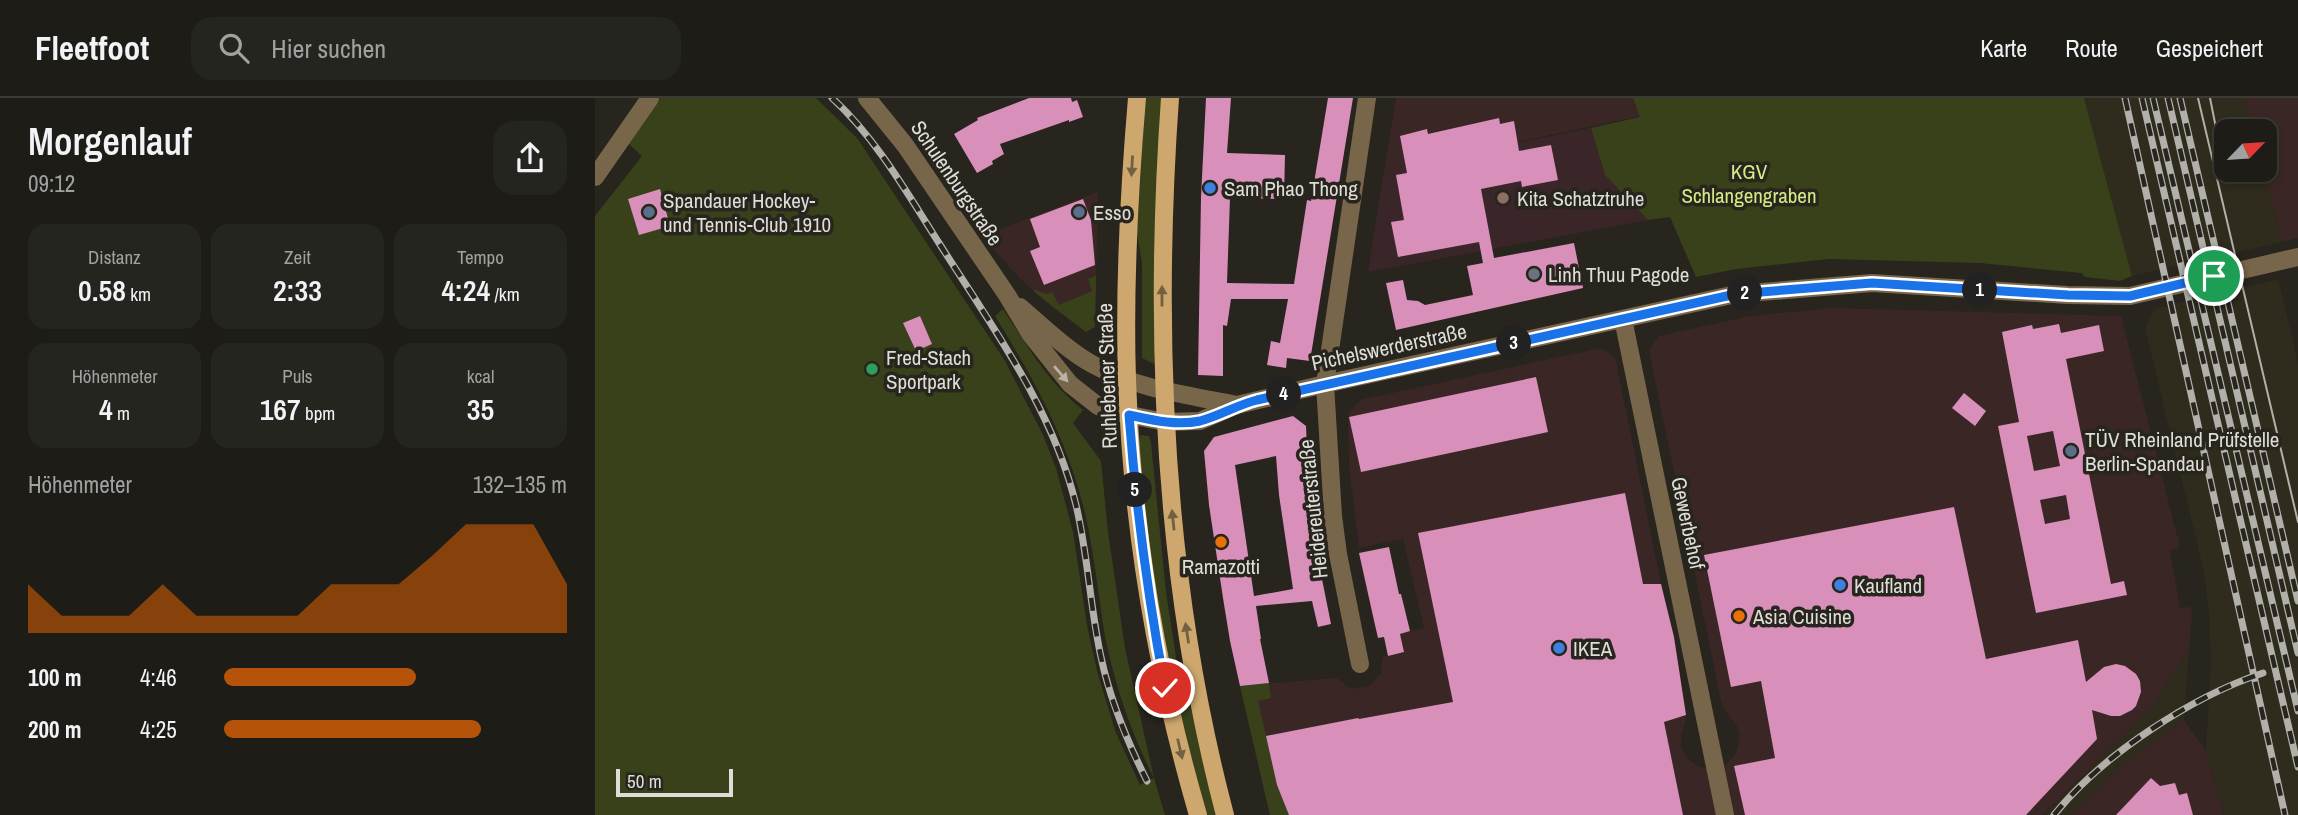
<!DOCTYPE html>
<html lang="de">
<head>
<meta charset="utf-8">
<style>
	:root { --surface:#1d1c16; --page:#25251f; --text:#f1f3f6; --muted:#a0a1a1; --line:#3b3a35; --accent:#b45309 }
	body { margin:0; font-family:"Archivo Narrow",sans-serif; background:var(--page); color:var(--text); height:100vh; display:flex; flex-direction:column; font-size:26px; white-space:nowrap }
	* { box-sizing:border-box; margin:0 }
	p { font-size:23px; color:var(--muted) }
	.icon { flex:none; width:38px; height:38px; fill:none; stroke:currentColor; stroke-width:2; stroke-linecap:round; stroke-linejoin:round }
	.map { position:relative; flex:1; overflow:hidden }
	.drawer { display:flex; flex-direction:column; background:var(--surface); width:595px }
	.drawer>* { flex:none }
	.needle { width:46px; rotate:65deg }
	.fabs { position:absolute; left:1619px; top:21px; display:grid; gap:14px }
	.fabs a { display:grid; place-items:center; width:63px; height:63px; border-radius:14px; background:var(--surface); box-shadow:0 4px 10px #0003,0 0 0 2px var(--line); font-size:35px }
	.scale { position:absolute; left:21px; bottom:18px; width:117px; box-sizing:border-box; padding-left:7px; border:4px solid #deddd7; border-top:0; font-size:19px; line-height:24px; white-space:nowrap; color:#deddd7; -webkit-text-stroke:5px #27251d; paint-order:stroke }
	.pin { position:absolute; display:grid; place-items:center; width:60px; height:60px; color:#fff; margin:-30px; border:4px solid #fff; border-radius:50%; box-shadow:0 2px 7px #0007 }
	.km { position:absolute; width:35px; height:35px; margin:-18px; border-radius:50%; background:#222; color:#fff; font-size:19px; line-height:35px; text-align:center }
	.round { display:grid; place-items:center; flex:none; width:74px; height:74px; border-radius:21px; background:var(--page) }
	.overview { display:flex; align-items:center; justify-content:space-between; height:119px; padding:0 28px }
	h1 { font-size:38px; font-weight:600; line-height:52px }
	.stats { display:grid; grid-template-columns:repeat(3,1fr); gap:10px; height:119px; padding:7px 28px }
	.stats div { display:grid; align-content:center; border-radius:18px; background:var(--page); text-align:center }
	.stats b { font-size:30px; font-weight:600 }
	.stats small { font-size:19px; font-weight:400 }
	.stats p { font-size:19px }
	.chart { height:196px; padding:14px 28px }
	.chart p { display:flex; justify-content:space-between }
	.chart svg { width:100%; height:126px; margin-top:7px; fill:var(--accent); opacity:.7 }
	ul { padding:0 28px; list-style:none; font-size:23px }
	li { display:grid; grid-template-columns:112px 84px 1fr; align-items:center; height:52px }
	li i { height:18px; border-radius:9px; background:var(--accent) }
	header { display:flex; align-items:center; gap:42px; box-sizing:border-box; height:98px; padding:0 35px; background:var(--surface); border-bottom:2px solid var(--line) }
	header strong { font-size:33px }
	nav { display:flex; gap:38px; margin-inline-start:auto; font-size:24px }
	.search { width:490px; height:63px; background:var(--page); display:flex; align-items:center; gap:18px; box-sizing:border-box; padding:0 24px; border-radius:21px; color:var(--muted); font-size:26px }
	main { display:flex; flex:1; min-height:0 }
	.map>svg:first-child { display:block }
	.commercial { fill:#3a2725 }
	.built { fill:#2f2c1d }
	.education { fill:#3a2629 }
	.green { fill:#39411a }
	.building { fill:#d88fb9; fill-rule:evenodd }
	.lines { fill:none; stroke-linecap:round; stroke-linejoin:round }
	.minor { stroke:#78664b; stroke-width:18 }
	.major { stroke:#cda76d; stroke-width:18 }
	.tram { stroke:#b1b0aa; stroke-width:2 }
	.rail-casing { stroke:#b1b0aa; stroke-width:7 }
	.rail { stroke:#27251d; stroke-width:4.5; stroke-dasharray:13; stroke-linecap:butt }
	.oneway { fill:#726041 }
	.oneway2 { fill:#bab3a6 }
	.route-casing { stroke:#fff; stroke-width:14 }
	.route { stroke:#1a73e8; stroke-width:9 }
	.shop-dot { fill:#3f7fe0; stroke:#27251d; stroke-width:2.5 }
	.education-dot { fill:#8d6e63; stroke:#27251d; stroke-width:2.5 }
	.service-dot { fill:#5c6f8a; stroke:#27251d; stroke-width:2.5 }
	.worship-dot { fill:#6b7280; stroke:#27251d; stroke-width:2.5 }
	.leisure-dot { fill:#2e9e5b; stroke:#27251d; stroke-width:2.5 }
	.food-dot { fill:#e8710a; stroke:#27251d; stroke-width:2.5 }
	.labels { text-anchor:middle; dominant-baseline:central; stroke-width:7; stroke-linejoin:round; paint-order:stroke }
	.park-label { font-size:21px; fill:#d3eb83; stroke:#27251d }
	.street-label { font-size:21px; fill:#deddd7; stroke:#27251d }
	.poi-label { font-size:21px; fill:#deddd7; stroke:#27251d; text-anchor:start }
</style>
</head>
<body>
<header>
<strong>Fleetfoot</strong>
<div class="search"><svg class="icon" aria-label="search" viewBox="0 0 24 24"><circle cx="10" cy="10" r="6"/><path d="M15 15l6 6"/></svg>Hier suchen</div>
<nav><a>Karte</a><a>Route</a><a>Gespeichert</a></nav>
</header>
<main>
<section class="drawer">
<div class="overview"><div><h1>Morgenlauf</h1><p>09:12</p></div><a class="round"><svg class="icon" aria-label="share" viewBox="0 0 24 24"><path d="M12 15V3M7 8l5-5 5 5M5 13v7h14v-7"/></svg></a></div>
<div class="stats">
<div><p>Distanz</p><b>0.58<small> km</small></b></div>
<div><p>Zeit</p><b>2:33</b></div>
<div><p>Tempo</p><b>4:24<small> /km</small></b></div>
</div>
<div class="stats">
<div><p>Höhenmeter</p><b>4<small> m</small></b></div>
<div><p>Puls</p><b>167<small> bpm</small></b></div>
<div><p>kcal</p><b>35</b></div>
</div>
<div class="chart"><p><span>Höhenmeter</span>132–135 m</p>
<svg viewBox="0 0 160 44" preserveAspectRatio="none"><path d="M0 44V27L10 38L20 38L30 38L40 27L50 38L60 38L70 38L80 38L90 27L100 27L110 27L120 17L130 6L140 6L150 6L160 27V44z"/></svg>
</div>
<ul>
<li><b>100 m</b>4:46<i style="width:56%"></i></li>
<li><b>200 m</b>4:25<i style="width:75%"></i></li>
</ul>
</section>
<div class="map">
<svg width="1703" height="717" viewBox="0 0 1703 717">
	<rect width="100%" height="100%" fill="#27251d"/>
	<path class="commercial" d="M801,0H1038L1046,18L789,72Z
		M1649,0H1703V140L1687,144L1668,72H1670V33H1658Z
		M503,94L500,229L491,234L458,210L424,180L387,138Z
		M1237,210L1526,218L1585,449L1575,453L1585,510L1596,509L1597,518L1594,551L1558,608L1448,717H675L645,588L742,580L756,591L775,588L786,575L788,559L809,554L805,535L829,530L808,441L764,450L754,367L753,316L765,302L1006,250L1020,259L1066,486L1079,539L1091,621L1086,638V649L1093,661L1104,669L1117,671L1133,665L1141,655L1145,638L1141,626L1130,613L1126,603L1054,252L1064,238L1155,218Z
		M1589,622L1611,653L1629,717H1476L1530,665Z"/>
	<path class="built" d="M1489,0H1649L1658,33H1631V72H1668L1687,144L1537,178Z
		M1683,181L1703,264V717H1629L1611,653L1616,562L1614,517L1609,474L1550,230L1559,211Z
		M1594,551L1589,622L1530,665L1476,717H1449L1558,608Z"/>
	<path class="education" d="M996,30L1010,77L1053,122L773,174L789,72Z"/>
	<path class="green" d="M65,0H221L262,40L410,263L448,337L461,370L478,434L492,527L502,573L521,635L545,687L559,680C536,635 520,588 510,538C503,496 499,453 489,411C472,341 438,279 400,218L408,211C434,250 451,282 488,312L478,325L506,363L513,434L530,550L559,680L570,717H0V118L47,58L32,44Z
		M550,0H567L559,266L547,260V165L542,135Z
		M1038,0H1489L1537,178L1525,183L1490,179L1486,175L1385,165L1234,161L1141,171L1101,179L1075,119L1053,122L1010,77L996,30L1045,19Z
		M501,178L500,229L491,234L438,193L440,192L452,196L457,194L464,207L497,193L493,181Z
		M545,337L554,338L556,345L571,494L583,572L600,623L623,717H611C583,613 558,508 549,401C547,381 541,356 545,337Z
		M674,585L676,600L663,603L682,687L695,717H675L645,588Z"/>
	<path class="building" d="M434,0H476L477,4L482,2L488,19L474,24V22L405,46L409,56L397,63L398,66L382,75L359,36L383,22L382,20Z
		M611,0H636L632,55L690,57L689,101L635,100L632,185L699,186L712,102L716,103L733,0H758L715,263L692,260L691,270L672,267L676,243L685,245L693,201H636L632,228L628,227V278L603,277L606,99Z
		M904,20L905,26L919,23L924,53L956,47L963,82L927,89L926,83L886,91L899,160L979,145L988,190L801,232L791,185L808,182L812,202L823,203L830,207L878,197L872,168L888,165L884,144L803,159L796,124L809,122L801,77L812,75L805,38L832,31L833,36Z
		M65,91L75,128L44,137L33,101Z
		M488,101L496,122L500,167L449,187L435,153L445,149L435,121Z
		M325,218L337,246L321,253L308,225Z
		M1464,226L1466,235L1504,227L1509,253L1471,261L1516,486L1529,483L1532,497L1441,515L1403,328L1424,324L1407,234L1437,227L1438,231ZM1458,333L1465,368L1439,373L1432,338ZM1471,397L1475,421L1450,426L1445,402Z
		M941,279L953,334L766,374L754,319Z
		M1369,295L1391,313L1380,328L1357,310Z
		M698,318L711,328L714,394L719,441L736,526L723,529L717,503L661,508L666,541H665L674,585L645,588L635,543L628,500L614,407L609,353L619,339ZM681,358L684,397L698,491L659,498L640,367Z
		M1030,395L1048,486H1066L1079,539L1091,617L1069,624L1088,717H694L682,687L671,638L763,620L764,621L858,604L823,435Z
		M1359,409L1391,561L1483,542L1491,584L1509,569L1521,566L1530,568L1541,576L1545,583L1546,594L1541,608L1537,612L1525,618H1516L1497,612L1502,641L1431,717H1150L1139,668L1180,660L1166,583L1136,589L1109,457Z
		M794,449L804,496H806L815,533L805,536L809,554L793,558L789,539L783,540L780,527L764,455Z
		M1556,680L1565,688L1580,685L1584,697L1592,695L1598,717H1521Z"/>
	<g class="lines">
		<path class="minor" d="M272,0L310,47L412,197L436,237L475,286L503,308L515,313L570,324L605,323L642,307L730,286L1141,196L1277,185L1473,197L1535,198L1703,159
			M0,79L55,0
			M425,209C446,227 472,252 497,266C541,291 592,297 642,307
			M1028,221L1130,717
			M765,566L743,456L738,418L730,286L772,0"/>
		<path class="major" d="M542,0C534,94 529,188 532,282C537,429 562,576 603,717
			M575,0C558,240 568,483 630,717"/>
		<path class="tram" d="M1603,0L1703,424
			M1615,0L1624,45"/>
		<defs>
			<path id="rail" d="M237,0C281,40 312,95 344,145C396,227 458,311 481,407C493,457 495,509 506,559C515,602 532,643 552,683
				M1530,0L1690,717
				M1547,0L1703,669
				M1558,0L1703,613
				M1573,0L1703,555
				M1585,0L1703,503
				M1459,717C1507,657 1596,599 1668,575"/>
		</defs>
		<use href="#rail" class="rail-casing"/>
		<use href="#rail" class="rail"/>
	</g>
	<defs><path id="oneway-solid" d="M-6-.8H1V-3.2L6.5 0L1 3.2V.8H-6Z" transform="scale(1.75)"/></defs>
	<g class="oneway">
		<use href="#oneway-solid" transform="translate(537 68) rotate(93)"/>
		<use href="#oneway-solid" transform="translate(567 198) rotate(-90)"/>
		<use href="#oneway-solid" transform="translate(578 422) rotate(-96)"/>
		<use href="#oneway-solid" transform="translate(592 535) rotate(-99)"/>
		<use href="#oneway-solid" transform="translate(585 651) rotate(77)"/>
	</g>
	<use class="oneway2" href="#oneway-solid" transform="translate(466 276) rotate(49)"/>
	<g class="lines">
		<defs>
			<path id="route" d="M570,590C553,499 541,409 534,317C557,322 581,328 605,323C624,318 642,307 662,302L1141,196L1277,185L1473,197L1535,198L1619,178"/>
		</defs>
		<use href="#route" class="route-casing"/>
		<use href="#route" class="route"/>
	</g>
	<g class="shop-dot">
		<circle cx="615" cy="90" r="7"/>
		<circle cx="1245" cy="487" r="7"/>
		<circle cx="964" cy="550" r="7"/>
	</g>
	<circle class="education-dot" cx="908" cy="100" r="7"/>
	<g class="service-dot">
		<circle cx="54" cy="114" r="7"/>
		<circle cx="484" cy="114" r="7"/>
		<circle cx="1476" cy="353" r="7"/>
	</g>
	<circle class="worship-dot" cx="939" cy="176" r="7"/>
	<circle class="leisure-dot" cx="277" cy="271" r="7"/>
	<g class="food-dot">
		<circle cx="626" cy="444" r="7"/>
		<circle cx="1144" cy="518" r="7"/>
	</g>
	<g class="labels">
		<g class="park-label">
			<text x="1154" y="73">KGV<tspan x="1154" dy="24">Schlangengraben</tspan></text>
		</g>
		<g class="street-label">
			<text transform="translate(362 85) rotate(56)">Schulenburgstraße</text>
			<text transform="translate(794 249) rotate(-12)">Pichelswerderstraße</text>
			<text transform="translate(512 278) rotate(-92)">Ruhlebener Straße</text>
			<text transform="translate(718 411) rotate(-96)">Heidereuterstraße</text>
			<text transform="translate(1093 425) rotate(78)">Gewerbehof</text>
		</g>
		<g class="poi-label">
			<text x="629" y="90">Sam Phao Thong</text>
			<text x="922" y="100">Kita Schatztruhe</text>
			<text x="68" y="102">Spandauer Hockey-<tspan x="68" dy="24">und Tennis-Club 1910</tspan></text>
			<text x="498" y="114">Esso</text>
			<text x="953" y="176">Linh Thuu Pagode</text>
			<text x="291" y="259">Fred-Stach<tspan x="291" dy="24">Sportpark</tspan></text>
			<text x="1490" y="341">TÜV Rheinland Prüfstelle<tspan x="1490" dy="24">Berlin-Spandau</tspan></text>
			<text x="626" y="468" text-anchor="middle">Ramazotti</text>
			<text x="1259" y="487">Kaufland</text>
			<text x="1158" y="518">Asia Cuisine</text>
			<text x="978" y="550">IKEA</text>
		</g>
	</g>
</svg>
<div class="fabs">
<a><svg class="needle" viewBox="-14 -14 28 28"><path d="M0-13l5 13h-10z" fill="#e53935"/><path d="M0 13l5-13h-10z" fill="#a0a1a1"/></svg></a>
</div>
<div class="scale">50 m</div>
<div class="pin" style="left:1619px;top:178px;background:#1e9e55"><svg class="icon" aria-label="arrive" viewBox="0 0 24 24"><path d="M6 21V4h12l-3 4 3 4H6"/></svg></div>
<div class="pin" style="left:570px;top:590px;background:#d93025"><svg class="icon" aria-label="check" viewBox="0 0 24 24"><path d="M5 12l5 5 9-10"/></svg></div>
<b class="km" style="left:1385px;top:192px">1</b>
<b class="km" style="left:1150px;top:195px">2</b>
<b class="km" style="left:919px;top:245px">3</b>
<b class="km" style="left:689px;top:296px">4</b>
<b class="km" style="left:540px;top:392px">5</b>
</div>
</main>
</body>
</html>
